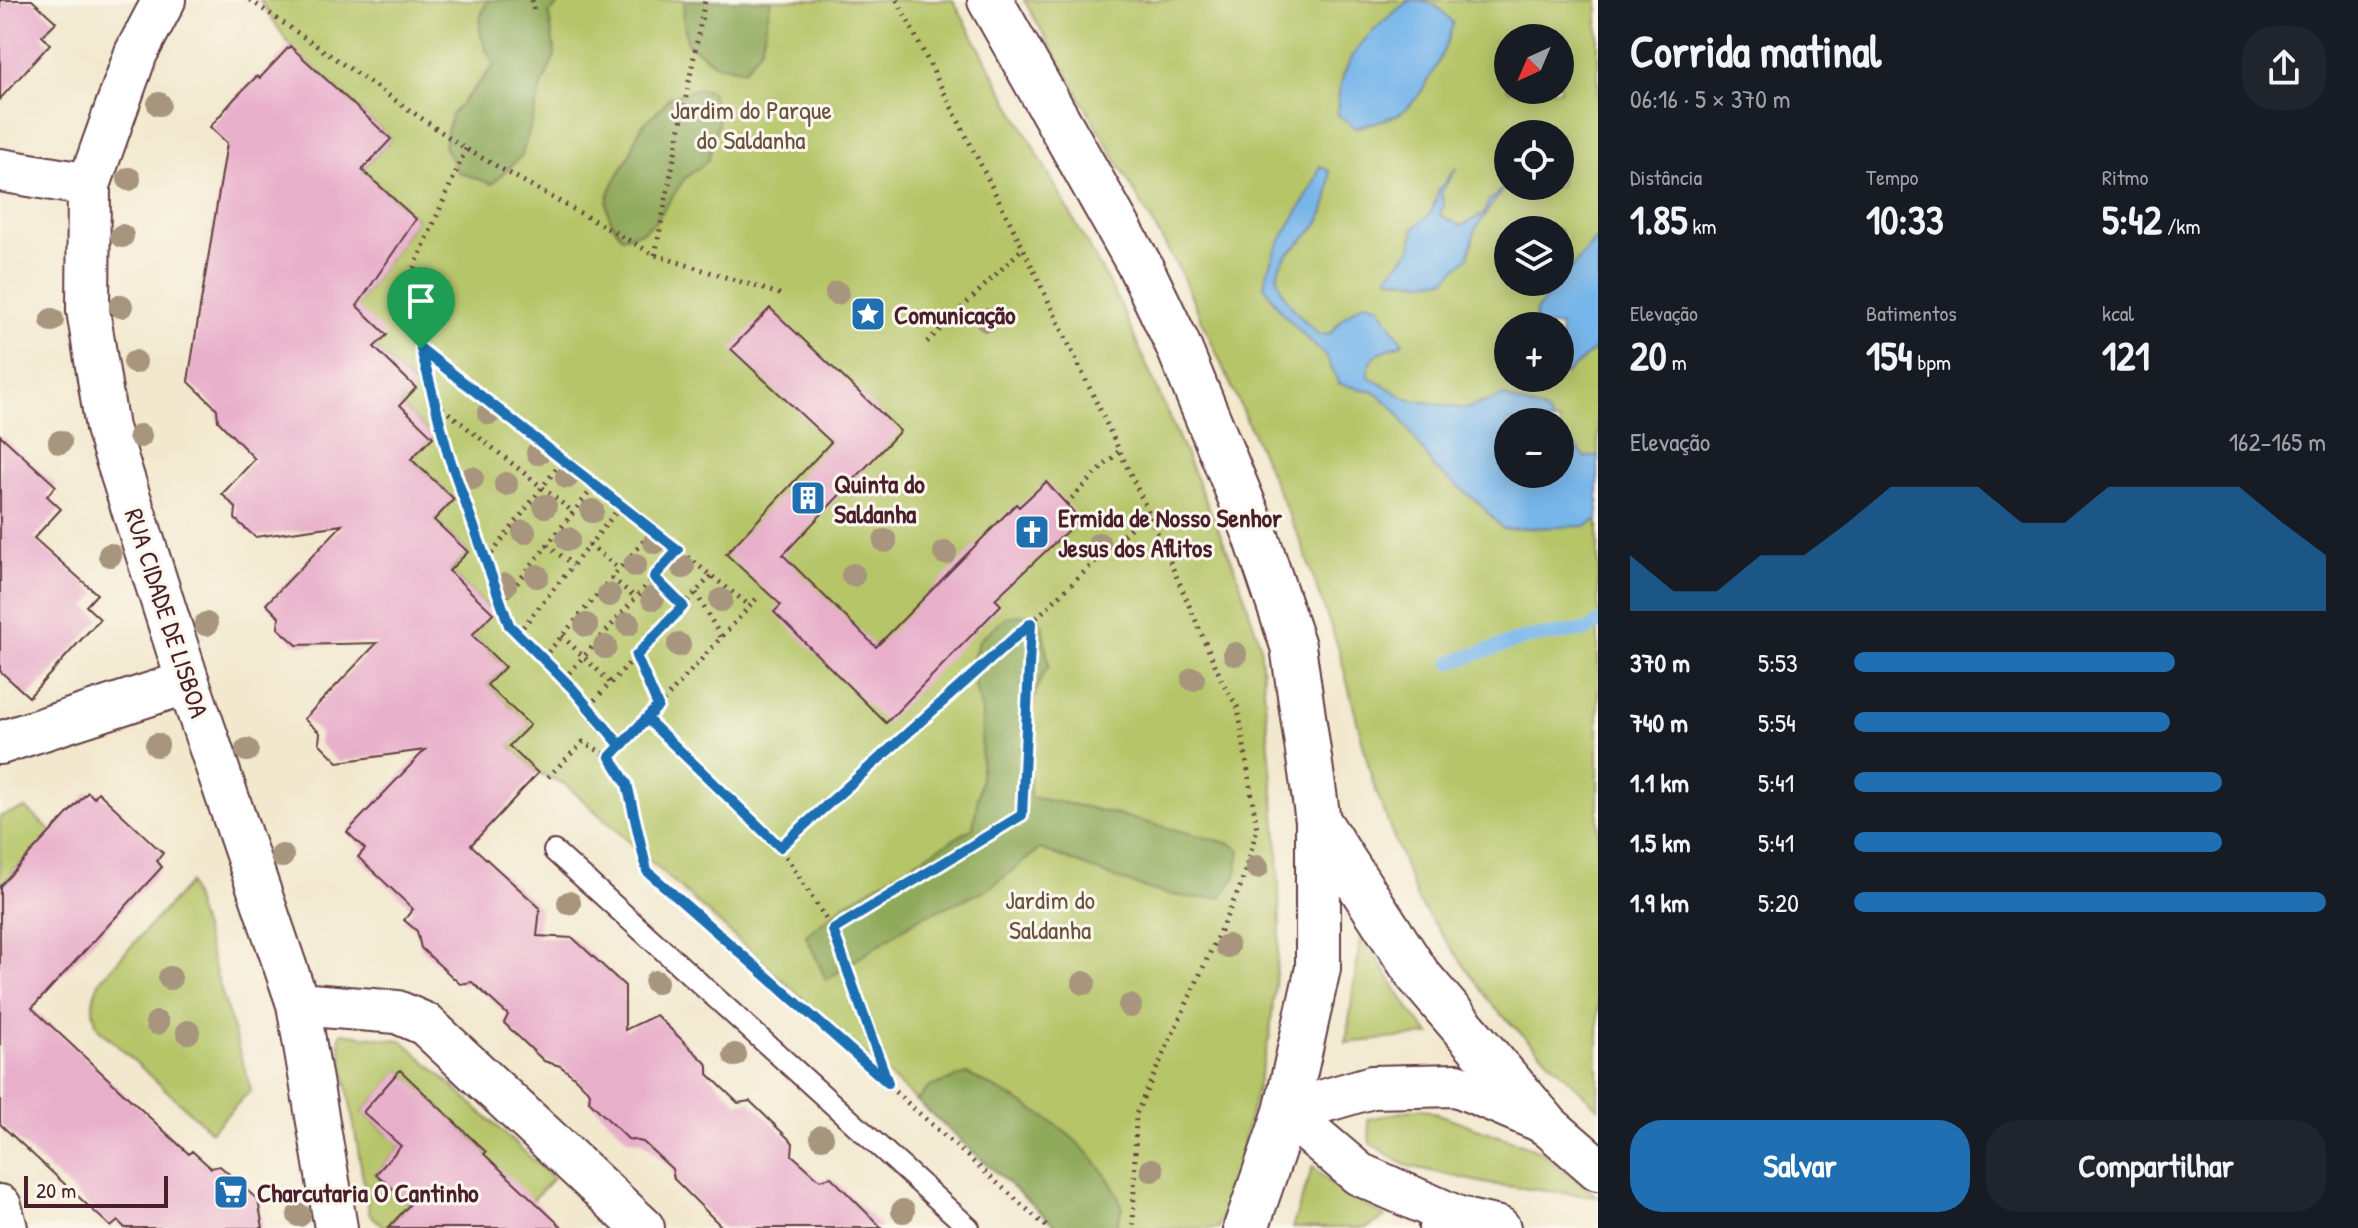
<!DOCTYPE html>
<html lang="pt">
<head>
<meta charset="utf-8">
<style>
	:root { --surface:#171b24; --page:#20242c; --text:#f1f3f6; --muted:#9ea1a6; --accent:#1f6fb2 }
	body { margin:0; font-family:"Patrick Hand",sans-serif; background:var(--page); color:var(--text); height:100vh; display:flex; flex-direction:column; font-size:30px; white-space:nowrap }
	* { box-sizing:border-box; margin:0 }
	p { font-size:26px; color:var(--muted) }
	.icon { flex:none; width:44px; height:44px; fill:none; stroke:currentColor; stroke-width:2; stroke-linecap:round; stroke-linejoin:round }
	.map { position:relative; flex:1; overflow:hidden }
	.drawer { display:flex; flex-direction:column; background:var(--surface); width:760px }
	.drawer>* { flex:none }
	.needle { width:52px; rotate:224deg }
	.fabs { position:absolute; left:1494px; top:24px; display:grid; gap:16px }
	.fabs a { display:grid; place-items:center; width:80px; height:80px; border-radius:50%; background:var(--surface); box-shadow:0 4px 20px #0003; font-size:40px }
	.scale { position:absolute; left:24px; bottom:20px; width:144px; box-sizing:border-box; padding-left:8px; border:4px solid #4a1f2b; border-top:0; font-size:22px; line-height:28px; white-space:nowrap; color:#4a1f2b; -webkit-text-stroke:6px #fbf7ec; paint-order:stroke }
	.pin { position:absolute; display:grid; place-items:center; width:68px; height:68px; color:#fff; margin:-82px -34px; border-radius:50% 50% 50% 0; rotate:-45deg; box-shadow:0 0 8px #0007 }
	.pin .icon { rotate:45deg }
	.round { display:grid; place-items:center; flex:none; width:84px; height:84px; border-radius:32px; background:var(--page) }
	.overview { display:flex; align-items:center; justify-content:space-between; height:136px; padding:0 32px }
	h1 { font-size:44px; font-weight:700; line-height:60px }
	.stats { display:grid; grid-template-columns:repeat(3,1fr); gap:12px; height:136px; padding:8px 32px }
	.stats div { display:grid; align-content:center }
	.stats b { font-size:40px; font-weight:700 }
	.stats small { font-size:22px; font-weight:400 }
	.stats p { font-size:22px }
	.chart { height:224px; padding:16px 32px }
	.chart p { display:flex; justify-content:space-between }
	.chart svg { width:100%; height:144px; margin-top:8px; fill:var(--accent); opacity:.7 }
	.button { display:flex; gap:16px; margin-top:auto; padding:16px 32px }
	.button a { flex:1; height:92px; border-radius:32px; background:var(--accent); color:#fff; font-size:32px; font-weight:700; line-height:92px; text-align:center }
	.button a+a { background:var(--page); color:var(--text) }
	ul { padding:0 32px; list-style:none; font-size:26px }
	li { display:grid; grid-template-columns:128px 96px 1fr; align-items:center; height:60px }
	li i { height:20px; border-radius:10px; background:var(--accent) }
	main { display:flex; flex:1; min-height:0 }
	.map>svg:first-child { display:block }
	.green { fill:#b5c568; stroke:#80724a; stroke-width:2; fill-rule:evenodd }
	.forest { fill:#90aa5c; stroke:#6d6444; stroke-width:2 }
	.water { fill:#77b6ea; stroke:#606a8a; stroke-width:2 }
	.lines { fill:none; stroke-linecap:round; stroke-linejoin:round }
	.stream { stroke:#77b6ea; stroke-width:14 }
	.building { fill:#e8afca }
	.service-casing { stroke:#633d43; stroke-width:24 }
	.minor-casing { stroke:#633d43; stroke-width:46 }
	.secondary-casing { stroke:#633d43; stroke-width:48 }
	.path { stroke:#633d43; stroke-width:5; stroke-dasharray:2 6; stroke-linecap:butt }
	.service { stroke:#fff; stroke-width:20 }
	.minor { stroke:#fff; stroke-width:42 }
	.secondary { stroke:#fff; stroke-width:44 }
	.tree { fill:#a7957e }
	.route-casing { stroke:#fff; stroke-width:16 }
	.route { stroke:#1f6fb2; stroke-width:10 }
	.labels { text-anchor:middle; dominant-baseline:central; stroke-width:6; stroke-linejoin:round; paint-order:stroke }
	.park-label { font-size:26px; fill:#6a513d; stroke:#fbf7ec }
	.poi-label { font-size:26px; font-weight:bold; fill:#4a1f2b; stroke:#fbf7ec; text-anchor:start }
	.street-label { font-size:26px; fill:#4a1f2b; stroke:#fbf7ec }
</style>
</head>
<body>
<main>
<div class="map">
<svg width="1598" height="1228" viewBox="0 0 1598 1228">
	<rect width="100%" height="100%" fill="#fbf7ec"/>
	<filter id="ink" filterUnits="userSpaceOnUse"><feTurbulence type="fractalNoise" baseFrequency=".0125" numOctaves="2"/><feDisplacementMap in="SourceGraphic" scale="16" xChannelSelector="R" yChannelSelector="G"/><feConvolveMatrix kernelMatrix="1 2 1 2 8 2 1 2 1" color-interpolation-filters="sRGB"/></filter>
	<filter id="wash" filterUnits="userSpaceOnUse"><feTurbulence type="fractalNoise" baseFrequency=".006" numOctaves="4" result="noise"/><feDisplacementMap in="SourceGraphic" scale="32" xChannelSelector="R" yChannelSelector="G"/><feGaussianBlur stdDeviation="1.8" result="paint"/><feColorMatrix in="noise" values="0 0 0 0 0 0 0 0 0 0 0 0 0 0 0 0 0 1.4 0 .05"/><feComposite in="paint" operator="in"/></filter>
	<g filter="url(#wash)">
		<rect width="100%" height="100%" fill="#f2e8ce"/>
		<path class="green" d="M260,0H953L1120,304L1236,570L1260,644L1278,849L1280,932L1270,1034L1235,1178L1218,1228H1058L565,784L538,773L509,746L529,725L487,685L505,667L472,635L493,612L450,572L468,552L434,520L454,499L411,459L433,437L400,405L416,387L374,347L357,306L416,219L362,170L391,139L290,46Z
			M1024,0H1598V1108L1494,1007L1418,901L1373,783L1339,650L1300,540L1179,269ZM1508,38H1560V90H1508ZM1508,134H1560V186H1508ZM1508,230H1560V282H1508ZM1508,326H1560V378H1508ZM1508,422H1560V474H1508Z
			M26,808L52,832L0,886V816Z
			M189,883L251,1090L211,1131L98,1028C90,1009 92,997 101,979Z
			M1361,933L1411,1012L1430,1035L1346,1043Z
			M342,1033L403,1041L553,1178L533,1200L417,1228L486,1152L400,1071L363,1112L401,1146L376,1174L410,1204L385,1228L369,1213L339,1039Z
			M1421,1108L1538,1150L1598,1197L1488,1184L1405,1165L1370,1143L1368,1119Z
			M1313,1166L1333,1186L1385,1217L1367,1228H1292Z"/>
		<path class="forest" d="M488,0H563L549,14L555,55L543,83L522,155L492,184L458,172L444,146L451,115L494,66C482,40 472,28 488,0Z
			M685,0H771L761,48L744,70L715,64L687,43L683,17Z
			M699,88L711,92L719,118L708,161L685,178L656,221L642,232L622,237C593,203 613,187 630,154C634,145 637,132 643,125C652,114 660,112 668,98Z
			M1030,614L1042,624L1049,666C1023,699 1030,757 1030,797L1086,807L1231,844L1240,850L1236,876L1221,897C1162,905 1096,868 1040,849L987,890L919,918L826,980L806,935L846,903L973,828L981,778L982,712L970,668L979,640L1006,617Z
			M967,1074C1028,1104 1098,1140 1123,1208L1115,1228H1058L917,1101L929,1087Z"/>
		<path class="water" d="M1410,0C1431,0 1440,6 1453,24C1446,49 1422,103 1397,115C1391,118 1364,125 1355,128L1338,115C1335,61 1369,31 1410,0Z
			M1320,166L1329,171C1332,189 1326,210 1317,225C1307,241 1273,258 1278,280C1283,301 1304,320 1319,335L1330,334L1343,318L1365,302L1378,305L1403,343C1385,352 1368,351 1368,376L1407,399L1465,409L1503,396L1546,412L1554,422H1508V474H1560V429L1586,458L1598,455V520L1585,526L1503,529L1478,502L1435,469L1394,408L1374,392L1339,384L1327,358L1283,314L1264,286C1271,241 1307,209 1320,166Z
			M1457,167L1441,193L1444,204L1440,215L1461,226L1484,214L1488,202L1504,187L1475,230L1469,256L1446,279L1424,282L1390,278L1388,275L1411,249L1414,228L1431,213L1439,189Z
			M1598,236V346L1565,375L1560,370V326H1534L1536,311Z"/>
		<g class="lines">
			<path class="stream" d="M1452,662L1525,638L1587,630L1598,623"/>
		</g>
		<g id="blocks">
			<path class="building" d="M0,0H32L56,22L42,36L50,44L0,99Z
				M290,46L391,139L362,170L416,219L357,306L387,335L374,347L416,388L400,405L433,437L411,459L454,499L434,520L468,552L449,571L493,613L472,635L505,667L487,685L530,725L509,746L538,773L471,845L540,908L537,936L573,938L625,986V1030L656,1015L708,1065V1074L738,1103L750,1101L793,1143L792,1155L820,1180L831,1177L882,1228H723L674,1179L672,1169L656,1154L643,1142L628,1139L589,1101L590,1093L573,1076L560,1066L544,1061L504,1023L508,1015L472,982L460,984L421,948L417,931L404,920L413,909L358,857L365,849L347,832L425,750L338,762L319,743L320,733L304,719L377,643L297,645L278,628L279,617L266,604L342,525L255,537L235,519L236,508L222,494L255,459L218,421L217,409L188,381L227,143L210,127L235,98L257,76L260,78Z
				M770,308L900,431L783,555L876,647L1016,504L1019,507L1046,482L1080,519L995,599L1001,605L886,723L774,612L781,605L726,554L831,442L731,349Z
				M0,435L56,486L47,496L61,509L34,538L97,594L86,606L100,619L29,697L0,671Z
				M88,792L94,798L98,792L163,853L157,861L162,867L32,1008L189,1154L192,1151L211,1168L220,1166L258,1200L263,1228H125L118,1221L111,1227L0,1124V886Z
				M400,1070L486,1152L484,1154L563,1228H388L410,1204L376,1174L401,1146L363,1112Z"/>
		</g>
	</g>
	<g filter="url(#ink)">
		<use href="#blocks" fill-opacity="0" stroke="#633d43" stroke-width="2"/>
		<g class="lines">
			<defs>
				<path id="service" d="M554,851L969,1228"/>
				<path id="minor" d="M164,0L136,53L89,185L88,310L107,428L188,682L298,1004L336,1228
					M0,170L89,185
					M0,743L188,682
					M298,1004L397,1012L425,1024L643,1228
					M1286,1112L1372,1087L1457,1085L1544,1122L1598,1169
					M1286,1112L1359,1174L1463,1220L1499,1228
					M0,1206L6,1228"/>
				<path id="secondary" d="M990,0L1140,266L1177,343L1255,533L1293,646L1318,821V968L1286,1112L1246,1228
					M1318,821L1418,975L1544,1122
					M1441,1228L1463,1220"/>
			</defs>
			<use href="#service" class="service-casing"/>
			<use href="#minor" class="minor-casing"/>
			<use href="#secondary" class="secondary-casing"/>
			<path class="path" d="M250,0L466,149L655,255L783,295
				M532,0L534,11
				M897,0L1023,248L1148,511L1222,681L1238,708L1257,829L1241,885L1136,1114L1133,1228
				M466,149L405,289L434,401L448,454L509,625L572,688L621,746
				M655,255L705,0
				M927,342L1023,248
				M423,350L750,606
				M436,403L573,512
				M1066,504L1119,451
				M547,545L573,565
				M589,545L620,569
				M487,560L563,460
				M654,577L683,606
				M612,578L636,598
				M696,593L721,637
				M502,602L595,485
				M518,633L621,506
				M562,636L611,683
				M636,656L658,706
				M543,658L653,530
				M564,679L678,550
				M589,706L711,576
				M647,719L758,597
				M548,777L583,742L610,757
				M780,847L1031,623L1148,511
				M833,930L1022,815L1031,623
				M888,1083L833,930L780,847L647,719L610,757L627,784L647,871L1048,1228"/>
			<use href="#service" class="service"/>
			<use href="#minor" class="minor"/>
			<use href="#secondary" class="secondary"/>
		</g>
		<g class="tree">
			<circle cx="159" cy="104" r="12"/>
			<circle cx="129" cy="179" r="12"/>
			<circle cx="122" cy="236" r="12"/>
			<circle cx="837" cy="293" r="12"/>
			<circle cx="121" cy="306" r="12"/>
			<circle cx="52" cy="320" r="12"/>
			<circle cx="987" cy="320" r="12"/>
			<circle cx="135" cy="362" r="12"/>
			<circle cx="489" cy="413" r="12"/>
			<circle cx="140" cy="436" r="12"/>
			<circle cx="60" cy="442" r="12"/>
			<circle cx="538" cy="453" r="12"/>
			<circle cx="567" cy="477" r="12"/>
			<circle cx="472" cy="478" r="12"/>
			<circle cx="506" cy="484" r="12"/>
			<circle cx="545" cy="506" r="12"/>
			<circle cx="592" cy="511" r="12"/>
			<circle cx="524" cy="532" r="12"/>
			<circle cx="568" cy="539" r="12"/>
			<circle cx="885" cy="541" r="12"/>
			<circle cx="655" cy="542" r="12"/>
			<circle cx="1099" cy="544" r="12"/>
			<circle cx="945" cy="553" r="12"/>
			<circle cx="110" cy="555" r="12"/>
			<circle cx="635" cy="565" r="12"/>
			<circle cx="683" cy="567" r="12"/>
			<circle cx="853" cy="575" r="12"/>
			<circle cx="537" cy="576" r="12"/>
			<circle cx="505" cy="585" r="12"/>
			<circle cx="609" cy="595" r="12"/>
			<circle cx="653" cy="598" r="12"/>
			<circle cx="721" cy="600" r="12"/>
			<circle cx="206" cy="624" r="12"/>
			<circle cx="628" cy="624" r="12"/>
			<circle cx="586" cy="625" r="12"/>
			<circle cx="679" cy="645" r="12"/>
			<circle cx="605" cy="647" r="12"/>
			<circle cx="1235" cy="654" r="12"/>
			<circle cx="1193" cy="679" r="12"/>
			<circle cx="157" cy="745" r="12"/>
			<circle cx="247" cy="750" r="12"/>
			<circle cx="282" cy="856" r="12"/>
			<circle cx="1257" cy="867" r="12"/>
			<circle cx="569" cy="903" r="12"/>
			<circle cx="1227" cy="946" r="12"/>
			<circle cx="170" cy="978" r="12"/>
			<circle cx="656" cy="982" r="12"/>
			<circle cx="1084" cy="983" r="12"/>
			<circle cx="1130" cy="1006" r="12"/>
			<circle cx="157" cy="1023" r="12"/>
			<circle cx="188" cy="1032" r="12"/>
			<circle cx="735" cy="1055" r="12"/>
			<circle cx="822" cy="1137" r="12"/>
			<circle cx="1152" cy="1170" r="12"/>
			<circle cx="903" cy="1211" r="12"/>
			<circle cx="299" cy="1215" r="12"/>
		</g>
	</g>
	<g class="lines" filter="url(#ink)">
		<defs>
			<path id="route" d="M421,349L448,454L509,625L572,688L621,746L647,719L780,847L1031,623L1022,815L833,930L888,1083L647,871L627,784L610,757L658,706L636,656L683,606L654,577L678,550L421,349"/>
		</defs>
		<use href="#route" class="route-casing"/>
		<use href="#route" class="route"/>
	</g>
	<defs>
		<symbol id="sight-square" viewBox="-11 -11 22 22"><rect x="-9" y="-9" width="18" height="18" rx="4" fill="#1f6fb2" stroke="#fbf7ec"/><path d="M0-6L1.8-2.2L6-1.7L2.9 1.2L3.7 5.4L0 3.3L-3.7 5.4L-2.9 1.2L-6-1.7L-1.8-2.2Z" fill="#fff"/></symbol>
		<symbol id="building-square" viewBox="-11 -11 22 22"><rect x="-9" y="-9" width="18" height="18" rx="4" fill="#1f6fb2" stroke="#fbf7ec"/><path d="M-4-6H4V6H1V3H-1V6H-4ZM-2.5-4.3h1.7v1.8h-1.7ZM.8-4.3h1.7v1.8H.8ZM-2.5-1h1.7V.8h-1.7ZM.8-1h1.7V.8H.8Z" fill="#fff"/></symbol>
		<symbol id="church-square" viewBox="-11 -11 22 22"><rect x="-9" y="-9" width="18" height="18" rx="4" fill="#1f6fb2" stroke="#fbf7ec"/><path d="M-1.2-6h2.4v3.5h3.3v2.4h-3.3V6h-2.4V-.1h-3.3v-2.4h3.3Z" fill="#fff"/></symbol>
		<symbol id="supermarket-square" viewBox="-11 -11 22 22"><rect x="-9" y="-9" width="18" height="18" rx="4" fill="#1f6fb2" stroke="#fbf7ec"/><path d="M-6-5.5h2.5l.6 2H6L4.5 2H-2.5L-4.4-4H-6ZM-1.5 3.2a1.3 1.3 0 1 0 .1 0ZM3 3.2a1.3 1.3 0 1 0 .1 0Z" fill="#fff"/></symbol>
	</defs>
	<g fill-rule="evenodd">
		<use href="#sight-square" x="848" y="294" width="40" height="40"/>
		<use href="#building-square" x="788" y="478" width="40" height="40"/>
		<use href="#church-square" x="1012" y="512" width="40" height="40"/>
		<use href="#supermarket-square" x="211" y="1172" width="40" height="40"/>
	</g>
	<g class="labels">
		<g class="park-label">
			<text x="751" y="109">Jardim do Parque<tspan x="751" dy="30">do Saldanha</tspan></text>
			<text x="1050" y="899">Jardim do<tspan x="1050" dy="30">Saldanha</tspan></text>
		</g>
		<g class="poi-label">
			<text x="894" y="314">Comunicação</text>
			<text x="834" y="483">Quinta do<tspan x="834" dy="30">Saldanha</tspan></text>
			<text x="1058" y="517">Ermida de Nosso Senhor<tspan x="1058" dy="30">Jesus dos Aflitos</tspan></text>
			<text x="257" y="1192">Charcutaria O Cantinho</text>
		</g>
		<g class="street-label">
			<text transform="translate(167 613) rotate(72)">RUA CIDADE DE LISBOA</text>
		</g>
	</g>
</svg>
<div class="fabs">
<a><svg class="needle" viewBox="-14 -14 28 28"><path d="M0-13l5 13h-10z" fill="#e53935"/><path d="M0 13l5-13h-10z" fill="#9ea1a6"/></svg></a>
<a><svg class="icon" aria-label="locate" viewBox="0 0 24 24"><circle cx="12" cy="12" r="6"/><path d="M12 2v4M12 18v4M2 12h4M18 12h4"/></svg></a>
<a><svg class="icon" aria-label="layers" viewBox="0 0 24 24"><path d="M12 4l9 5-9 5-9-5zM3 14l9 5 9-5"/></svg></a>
<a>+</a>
<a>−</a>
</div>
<div class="scale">20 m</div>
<div class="pin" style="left:421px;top:349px;background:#1e9e55"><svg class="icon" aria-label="arrive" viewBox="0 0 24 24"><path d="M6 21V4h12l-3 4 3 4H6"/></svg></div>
</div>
<section class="drawer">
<div class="overview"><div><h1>Corrida matinal</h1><p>06:16 · 5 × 370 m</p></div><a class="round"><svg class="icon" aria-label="share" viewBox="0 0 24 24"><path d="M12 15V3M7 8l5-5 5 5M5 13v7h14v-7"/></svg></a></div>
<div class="stats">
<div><p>Distância</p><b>1.85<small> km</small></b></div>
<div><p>Tempo</p><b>10:33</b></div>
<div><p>Ritmo</p><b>5:42<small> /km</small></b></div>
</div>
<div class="stats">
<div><p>Elevação</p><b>20<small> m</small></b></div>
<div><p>Batimentos</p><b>154<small> bpm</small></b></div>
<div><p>kcal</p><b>121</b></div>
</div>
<div class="chart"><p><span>Elevação</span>162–165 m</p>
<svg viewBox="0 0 160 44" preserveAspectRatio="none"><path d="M0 44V27L10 38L20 38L30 27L40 27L50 17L60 6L70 6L80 6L90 17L100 17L110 6L120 6L130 6L140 6L150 17L160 27V44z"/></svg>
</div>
<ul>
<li><b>370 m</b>5:53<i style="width:68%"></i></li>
<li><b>740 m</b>5:54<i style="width:67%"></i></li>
<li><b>1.1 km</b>5:41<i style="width:78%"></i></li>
<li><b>1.5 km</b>5:41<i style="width:78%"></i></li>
<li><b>1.9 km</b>5:20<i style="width:100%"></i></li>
</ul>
<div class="button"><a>Salvar</a><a>Compartilhar</a></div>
</section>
</main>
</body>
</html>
